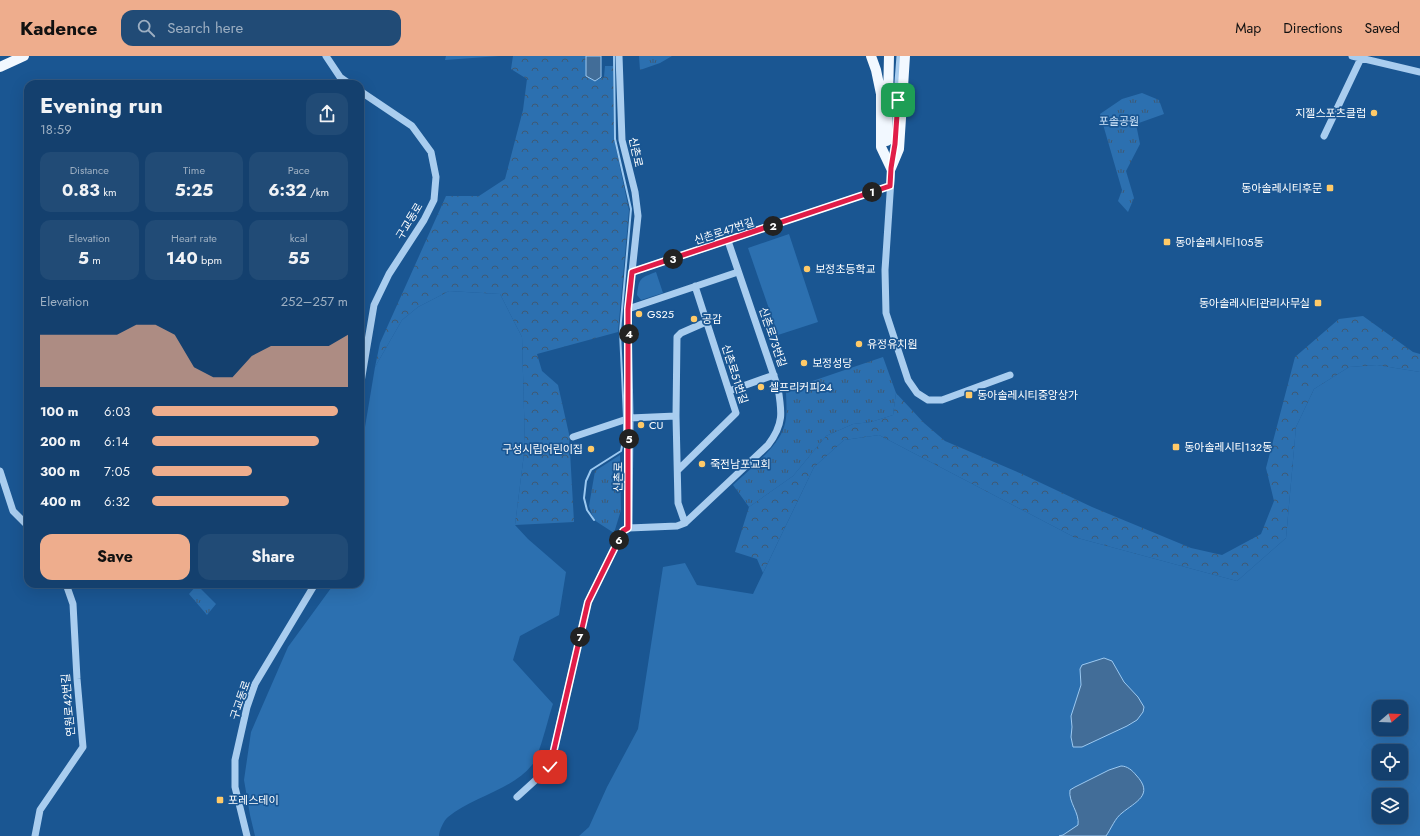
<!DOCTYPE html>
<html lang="en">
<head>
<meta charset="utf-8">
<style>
	:root { --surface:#14406e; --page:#214b76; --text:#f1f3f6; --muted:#9dafc2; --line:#335981; --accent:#eead8d }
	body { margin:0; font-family:Jost,"Noto Sans KR",sans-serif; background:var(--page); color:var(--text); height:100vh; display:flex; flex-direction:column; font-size:15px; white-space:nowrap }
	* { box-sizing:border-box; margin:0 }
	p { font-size:13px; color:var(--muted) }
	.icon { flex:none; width:22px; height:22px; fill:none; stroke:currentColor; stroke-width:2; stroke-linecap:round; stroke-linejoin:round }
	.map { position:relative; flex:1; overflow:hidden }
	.side { position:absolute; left:24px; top:24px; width:340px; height:508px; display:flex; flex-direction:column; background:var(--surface); border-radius:12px; box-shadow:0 4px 16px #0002,0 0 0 1px var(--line) }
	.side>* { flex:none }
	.needle { width:26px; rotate:71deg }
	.buttons { position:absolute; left:1372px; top:644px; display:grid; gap:8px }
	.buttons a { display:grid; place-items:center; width:36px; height:36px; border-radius:8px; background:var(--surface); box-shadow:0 4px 16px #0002,0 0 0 1px var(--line); font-size:20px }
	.pin { position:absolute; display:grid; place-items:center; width:34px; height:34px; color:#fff; margin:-17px; border-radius:8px; box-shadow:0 2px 6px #0006 }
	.km { position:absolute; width:20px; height:20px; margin:-10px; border-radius:50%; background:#222; color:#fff; font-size:11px; line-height:20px; text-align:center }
	.round { display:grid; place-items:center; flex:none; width:42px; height:42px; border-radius:12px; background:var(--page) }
	.head { display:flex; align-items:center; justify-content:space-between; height:68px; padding:0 16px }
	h1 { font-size:22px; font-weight:700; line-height:30px }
	.stats { display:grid; grid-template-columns:repeat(3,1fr); gap:6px; height:68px; padding:4px 16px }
	.stats div { display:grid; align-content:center; border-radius:10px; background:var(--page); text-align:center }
	.stats b { font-size:17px; font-weight:700 }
	.stats small { font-size:11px; font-weight:400 }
	.stats p { font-size:11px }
	.chart { height:112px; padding:8px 16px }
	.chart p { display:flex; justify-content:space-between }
	.chart svg { width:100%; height:72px; margin-top:4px; fill:var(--accent); opacity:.7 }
	.primary-button { display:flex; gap:8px; margin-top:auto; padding:8px 16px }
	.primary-button a { flex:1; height:46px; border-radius:12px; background:var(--accent); color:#111; font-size:16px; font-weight:700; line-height:46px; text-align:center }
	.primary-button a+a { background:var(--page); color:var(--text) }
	ul { padding:0 16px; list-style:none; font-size:13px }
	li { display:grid; grid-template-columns:64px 48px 1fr; align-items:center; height:30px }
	li i { height:10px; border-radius:5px; background:var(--accent) }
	header { display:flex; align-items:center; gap:24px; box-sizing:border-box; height:56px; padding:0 20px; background:var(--accent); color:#111 }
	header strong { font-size:19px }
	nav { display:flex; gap:22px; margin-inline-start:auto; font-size:14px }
	.search { width:280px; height:36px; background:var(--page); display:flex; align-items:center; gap:10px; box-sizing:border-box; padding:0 14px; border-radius:12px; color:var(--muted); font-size:15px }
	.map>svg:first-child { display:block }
	.green { fill:#2c70b0; fill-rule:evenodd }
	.forest { fill:url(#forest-crowns) }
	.park { fill:url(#park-tufts) }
	.water { fill:#426d98; stroke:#9cc9f1 }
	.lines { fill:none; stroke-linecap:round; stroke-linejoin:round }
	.stream { stroke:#9cc9f1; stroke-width:2 }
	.minor { stroke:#a9cdef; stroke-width:7 }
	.major { stroke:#f2f8ff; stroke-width:10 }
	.route-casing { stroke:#fff; stroke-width:8 }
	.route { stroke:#e11d48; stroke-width:5 }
	.poi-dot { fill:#ffca68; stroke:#1a5692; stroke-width:1.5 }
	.labels { text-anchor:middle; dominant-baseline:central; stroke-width:3.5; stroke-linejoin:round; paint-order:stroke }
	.poi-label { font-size:11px; fill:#fff; stroke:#1a5692; text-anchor:start }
	.park-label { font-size:11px; fill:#d0e6fb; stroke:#1a5692 }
	.street-label { font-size:11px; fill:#fff; stroke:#1a5692 }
</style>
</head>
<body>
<header>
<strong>Kadence</strong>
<div class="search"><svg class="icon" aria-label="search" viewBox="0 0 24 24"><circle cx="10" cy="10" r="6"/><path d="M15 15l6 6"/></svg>Search here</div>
<nav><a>Map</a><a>Directions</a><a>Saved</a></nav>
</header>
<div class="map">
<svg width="1420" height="780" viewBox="0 0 1420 780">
	<defs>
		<pattern id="forest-crowns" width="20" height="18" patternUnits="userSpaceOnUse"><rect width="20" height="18" fill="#2c70b0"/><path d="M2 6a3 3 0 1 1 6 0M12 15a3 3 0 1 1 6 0" fill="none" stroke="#3f5a74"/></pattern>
		<pattern id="park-tufts" width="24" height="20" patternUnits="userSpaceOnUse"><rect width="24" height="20" fill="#2c70b0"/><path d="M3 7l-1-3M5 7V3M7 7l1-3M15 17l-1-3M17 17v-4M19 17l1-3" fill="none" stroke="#3f5a74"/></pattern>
	</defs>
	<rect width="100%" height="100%" fill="#1a5692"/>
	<path class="green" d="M789,178L818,266L778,279L748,192Z
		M656,216L663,237L641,244L637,239C639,222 640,222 656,216Z
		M449,235L500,238L522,281L525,390L515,469L528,483L566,516L559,559L520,580L513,604L553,648C548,662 540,699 532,709C512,734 472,741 448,761C444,764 439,775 439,780H255L250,759L244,724L251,676L288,591L334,528H360V401L375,311L402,264L418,251Z
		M1377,309L1420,316V780H579L589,771L607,731L638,673L663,511L685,507L697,529L753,538L814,411L844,384L879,379L1074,481L1237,525L1286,482L1296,371L1314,333L1349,311ZM1379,651H1401V673H1379ZM1379,695H1401V717H1379ZM1379,739H1401V761H1379Z"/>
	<path class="forest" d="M513,0H586V20L595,25L604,21L605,10H613L614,83L629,154L618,276L537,298L542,315L558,329L569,378L574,466L515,469L525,390L522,281L500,238L449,235L418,251L402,264L375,311L380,287L446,140H479L505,123L523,54L527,23L511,13Z
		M1363,260L1413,296L1420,298V316L1377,309L1349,311L1314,333L1296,371L1286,482L1237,525L1074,481L879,379L844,384L814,411L763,517L757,503L735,496L749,451L793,420L826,380L853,368L871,366L893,359L896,337L924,367L945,385L1022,418L1092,451L1191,492L1222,499L1261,478L1274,445L1266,412L1295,301L1339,263Z"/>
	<path class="park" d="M446,0H499L445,4Z
		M639,0H672L660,7L640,14Z
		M1142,37L1159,44L1164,58L1136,68L1140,88L1126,115L1134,142L1128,156L1118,145L1122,134L1100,58L1122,43Z
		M883,301L896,337L893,359L871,366L853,368L826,380L793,420L749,451L733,429C748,415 778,391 784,371C788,360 786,346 786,334Z
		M620,399L621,454L614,477L594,464L589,450L595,415Z
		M197,529L216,548L207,559L189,538Z"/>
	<path class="water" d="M586,0H601V21L595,25L586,20Z
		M1104,602L1112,605L1124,626L1138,641L1144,651L1143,656L1137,664L1127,670L1082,691H1073L1071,681L1072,671L1071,660L1081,629L1080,613L1082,609Z
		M1121,710C1127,710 1132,714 1136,719C1155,739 1135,746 1122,757C1115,762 1111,773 1106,780H1059L1063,779L1078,769C1080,757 1068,746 1070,734L1075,731L1109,714Z"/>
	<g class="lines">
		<path class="stream" d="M614,0L615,83L631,153L620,276L624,361
			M594,464L587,454L584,442L586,425L591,414L621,395L624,380V366"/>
		<path class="minor" d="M326,0L340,21L350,28
			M619,0L622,84L635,136L638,160L628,253L630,362L629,472
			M1352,0L1420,16
			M898,26L900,0
			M360,35L412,70L431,96L436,121L434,144L424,164L389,218L374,249L360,332
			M1324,80L1362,0
			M892,108L885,214L886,257L908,324L917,337L928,344H942L1010,319
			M632,216L890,130
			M628,253L738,216
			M729,335L774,319
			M573,381L630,362L676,360
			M678,414L736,357L695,230
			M0,415L13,455L28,470
			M685,467L678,447L676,360L677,281L681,277L706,266
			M517,741L550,711L588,546L623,475L629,472L677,470L685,467L768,389C784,368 782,356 778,332L728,185
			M35,780L40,754L83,691L77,623L73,548L66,528
			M247,780L235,731V704L247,651L255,628L315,528"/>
		<path class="major" d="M871,0L876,14L881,38V91L891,112
			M0,11L24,0
			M887,85L889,0
			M891,112L899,93L905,0"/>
	</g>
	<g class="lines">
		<defs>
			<path id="route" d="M550,711L588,546L623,475L628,472V253L632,216L890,130L891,112L895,88L898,44"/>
		</defs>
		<use href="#route" class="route-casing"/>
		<use href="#route" class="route"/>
	</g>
	<g class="poi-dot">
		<circle cx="1374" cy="57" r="4"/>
		<rect x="1326" y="128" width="8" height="8" rx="2"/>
		<rect x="1163" y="182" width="8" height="8" rx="2"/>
		<circle cx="807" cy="213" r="4"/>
		<rect x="1314" y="243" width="8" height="8" rx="2"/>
		<circle cx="639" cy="258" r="4"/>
		<circle cx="694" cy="263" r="4"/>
		<circle cx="859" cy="288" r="4"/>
		<circle cx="804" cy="307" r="4"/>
		<circle cx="761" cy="331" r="4"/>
		<rect x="965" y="335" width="8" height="8" rx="2"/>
		<circle cx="641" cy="369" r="4"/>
		<rect x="1172" y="387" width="8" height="8" rx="2"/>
		<circle cx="591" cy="393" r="4"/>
		<circle cx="702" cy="408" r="4"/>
		<rect x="216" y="740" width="8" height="8" rx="2"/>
	</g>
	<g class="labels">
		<g class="poi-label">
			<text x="1366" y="57" text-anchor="end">지젤스포츠클럽</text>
			<text x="1322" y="132" text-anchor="end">동아솔레시티후문</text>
			<text x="1175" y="186">동아솔레시티105동</text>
			<text x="815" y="213">보정초등학교</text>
			<text x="1310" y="247" text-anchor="end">동아솔레시티관리사무실</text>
			<text x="647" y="258">GS25</text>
			<text x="702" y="263">공감</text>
			<text x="867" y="288">유정유치원</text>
			<text x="812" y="307">보정성당</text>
			<text x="769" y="331">셀프리커피24</text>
			<text x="977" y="339">동아솔레시티중앙상가</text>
			<text x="649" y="369">CU</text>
			<text x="1184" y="391">동아솔레시티132동</text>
			<text x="583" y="393" text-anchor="end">구성시립어린이집</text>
			<text x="710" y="408">죽전남포교회</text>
			<text x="228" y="744">포레스테이</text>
		</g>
		<g class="park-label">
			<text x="1119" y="65">포솔공원</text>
		</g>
		<g class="street-label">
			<text transform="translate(636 96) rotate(78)">신촌로</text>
			<text transform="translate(409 165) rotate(-59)">구교동로</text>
			<text transform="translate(724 175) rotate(-18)">신촌로47번길</text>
			<text transform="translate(773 281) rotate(71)">신촌로73번길</text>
			<text transform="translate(735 318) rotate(72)">신촌로51번길</text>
			<text transform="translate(618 421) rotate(-89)">신촌로</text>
			<text transform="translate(240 644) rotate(-71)">구교동로</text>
			<text transform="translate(68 649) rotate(-95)">연원로42번길</text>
		</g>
	</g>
</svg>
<div class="buttons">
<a><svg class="needle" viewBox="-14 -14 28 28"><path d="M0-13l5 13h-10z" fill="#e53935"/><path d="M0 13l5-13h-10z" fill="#9dafc2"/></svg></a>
<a><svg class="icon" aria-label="locate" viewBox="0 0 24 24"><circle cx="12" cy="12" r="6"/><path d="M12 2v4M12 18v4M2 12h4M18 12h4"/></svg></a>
<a><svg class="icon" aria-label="layers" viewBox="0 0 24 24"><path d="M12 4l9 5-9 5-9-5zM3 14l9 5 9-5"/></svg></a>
</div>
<div class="pin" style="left:898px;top:44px;background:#1e9e55"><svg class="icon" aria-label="arrive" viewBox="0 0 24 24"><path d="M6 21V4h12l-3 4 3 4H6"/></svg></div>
<div class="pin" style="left:550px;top:711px;background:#d93025"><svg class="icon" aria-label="check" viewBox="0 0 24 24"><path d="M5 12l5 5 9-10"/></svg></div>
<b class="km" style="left:872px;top:136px">1</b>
<b class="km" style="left:773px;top:170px">2</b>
<b class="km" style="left:673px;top:203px">3</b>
<b class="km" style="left:629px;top:278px">4</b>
<b class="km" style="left:629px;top:383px">5</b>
<b class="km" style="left:619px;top:484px">6</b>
<b class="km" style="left:580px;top:581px">7</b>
<section class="side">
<div class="head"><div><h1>Evening run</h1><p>18:59</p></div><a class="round"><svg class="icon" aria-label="share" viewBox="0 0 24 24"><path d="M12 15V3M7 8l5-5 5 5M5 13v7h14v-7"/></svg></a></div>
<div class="stats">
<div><p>Distance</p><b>0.83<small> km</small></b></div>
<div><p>Time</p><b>5:25</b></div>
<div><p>Pace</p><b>6:32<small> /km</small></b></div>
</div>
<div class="stats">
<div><p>Elevation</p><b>5<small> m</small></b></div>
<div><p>Heart rate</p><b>140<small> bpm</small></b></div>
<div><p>kcal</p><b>55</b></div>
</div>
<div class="chart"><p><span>Elevation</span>252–257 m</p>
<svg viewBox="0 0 160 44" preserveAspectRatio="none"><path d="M0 44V12L10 12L20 12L30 12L40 12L50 6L60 6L70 12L80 32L90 38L100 38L110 25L120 19L130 19L140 19L150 19L160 12V44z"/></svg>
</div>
<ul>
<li><b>100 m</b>6:03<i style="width:95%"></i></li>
<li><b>200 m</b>6:14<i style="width:85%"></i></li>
<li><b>300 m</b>7:05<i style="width:51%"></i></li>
<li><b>400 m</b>6:32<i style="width:70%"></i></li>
</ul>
<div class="primary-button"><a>Save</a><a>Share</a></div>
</section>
</div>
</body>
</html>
